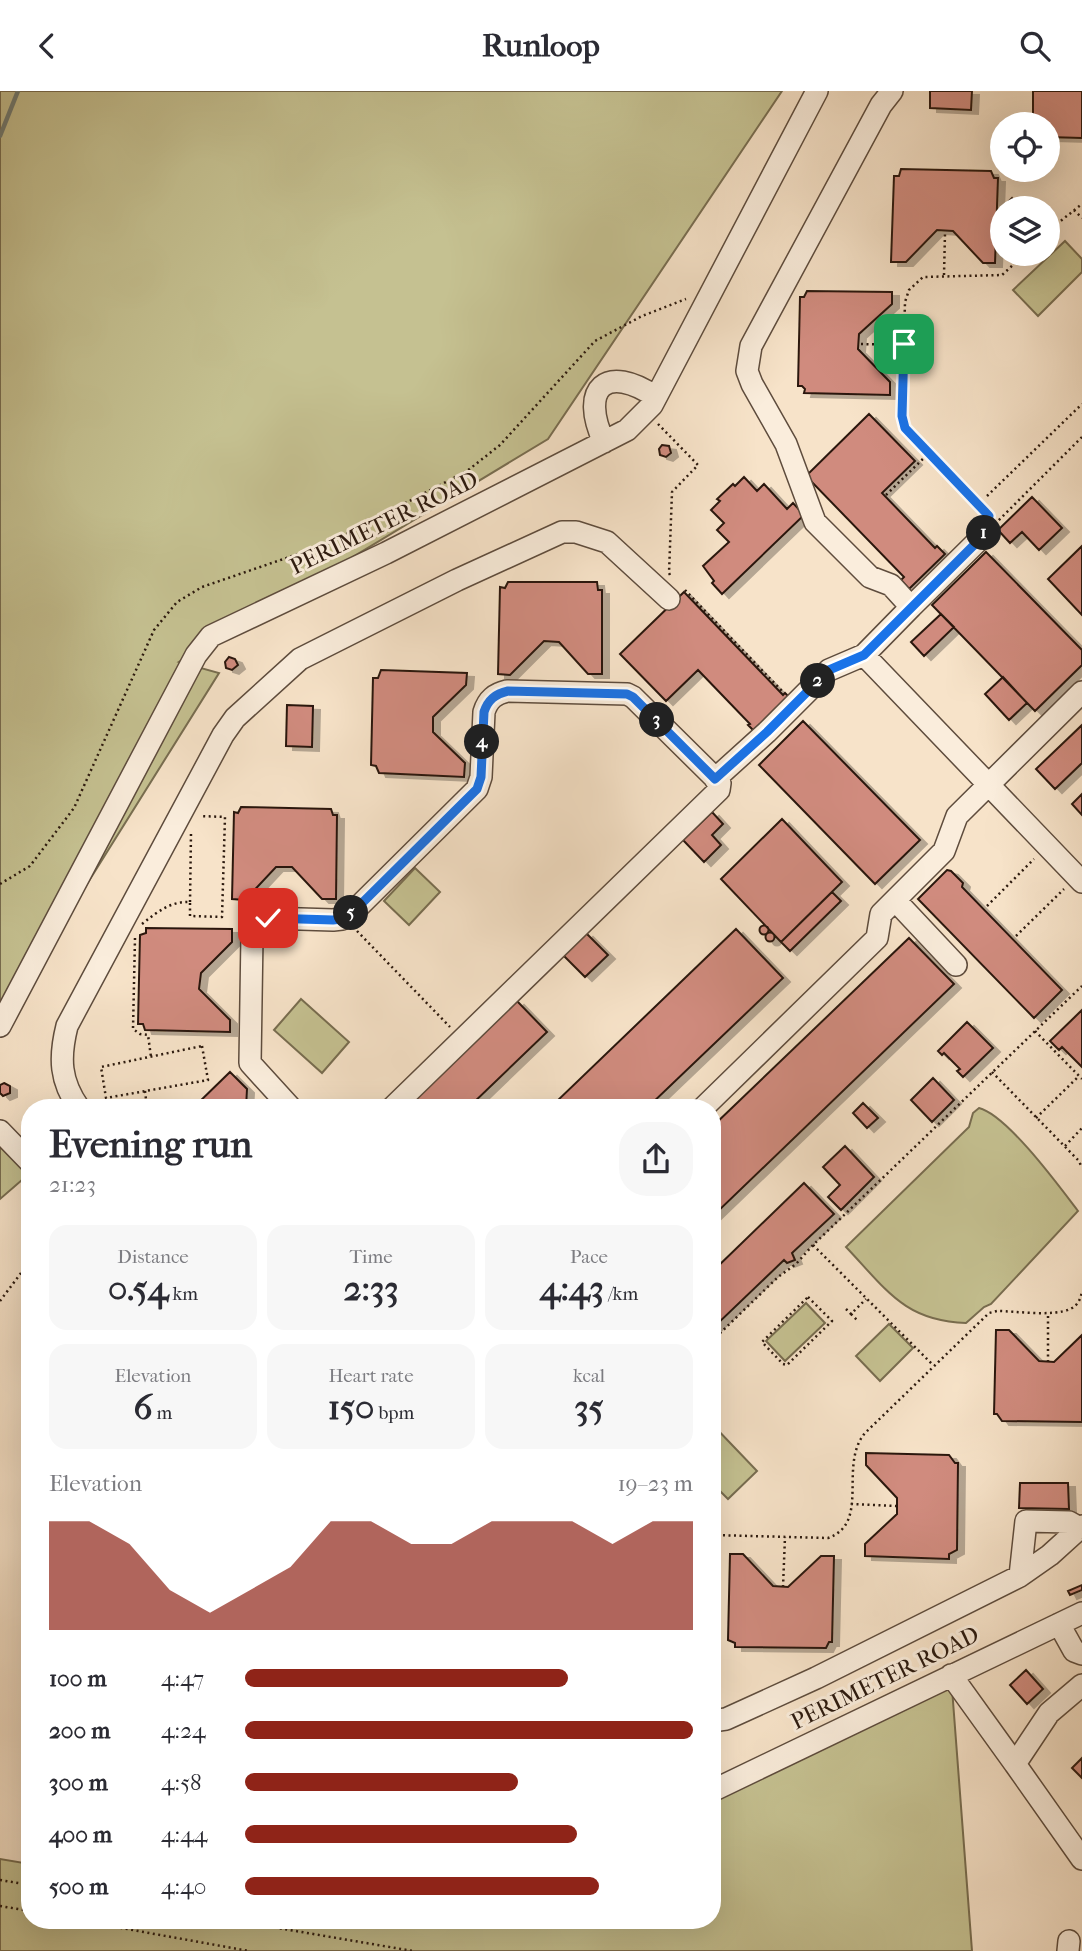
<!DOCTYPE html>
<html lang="en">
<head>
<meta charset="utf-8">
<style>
	:root { --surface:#fff; --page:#f7f7f7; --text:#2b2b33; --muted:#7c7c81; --accent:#8f2418 }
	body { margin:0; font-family:"IM FELL French Canon",serif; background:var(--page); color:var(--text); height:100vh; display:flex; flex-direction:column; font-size:26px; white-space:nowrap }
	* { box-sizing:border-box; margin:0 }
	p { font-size:23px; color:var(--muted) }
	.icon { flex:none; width:38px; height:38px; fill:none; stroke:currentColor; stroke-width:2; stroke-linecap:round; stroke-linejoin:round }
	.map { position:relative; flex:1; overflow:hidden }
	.side { position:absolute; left:21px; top:1008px; width:700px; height:830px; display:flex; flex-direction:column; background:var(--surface); border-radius:28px; box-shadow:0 7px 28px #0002 }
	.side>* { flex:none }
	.buttons { position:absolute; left:990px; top:21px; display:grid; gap:14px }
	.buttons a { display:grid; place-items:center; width:70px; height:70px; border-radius:50%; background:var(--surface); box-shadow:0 7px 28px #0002; font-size:35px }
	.pin { position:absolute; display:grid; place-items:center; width:60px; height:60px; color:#fff; margin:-30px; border-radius:14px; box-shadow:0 4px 10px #0006 }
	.km { position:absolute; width:35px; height:35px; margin:-18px; border-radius:50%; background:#222; color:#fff; font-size:19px; line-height:35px; text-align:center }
	.round { display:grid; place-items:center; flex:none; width:74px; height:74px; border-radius:28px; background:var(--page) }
	.overview { display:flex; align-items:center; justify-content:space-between; height:119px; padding:0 28px }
	h1 { font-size:38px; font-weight:700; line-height:52px }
	.metrics { display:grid; grid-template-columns:repeat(3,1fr); gap:10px; height:119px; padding:7px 28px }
	.metrics div { display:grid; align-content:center; border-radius:18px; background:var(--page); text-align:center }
	.metrics b { font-size:35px; font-weight:700 }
	.metrics small { font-size:19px; font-weight:400 }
	.metrics p { font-size:19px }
	.chart { height:196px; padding:14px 28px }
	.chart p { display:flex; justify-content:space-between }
	.chart svg { width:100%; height:126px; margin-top:7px; fill:var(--accent); opacity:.7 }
	ul { padding:0 28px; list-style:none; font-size:23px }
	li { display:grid; grid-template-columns:112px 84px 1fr; align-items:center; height:52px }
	li i { height:18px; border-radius:9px; background:var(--accent) }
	header { display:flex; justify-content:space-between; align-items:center; height:91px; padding:0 28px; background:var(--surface); font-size:32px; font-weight:700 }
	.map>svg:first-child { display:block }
	.green { fill:#c5c191; stroke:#786d50; stroke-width:2 }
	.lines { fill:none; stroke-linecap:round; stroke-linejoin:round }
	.stream { stroke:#6f7c75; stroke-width:4.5 }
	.building { fill:#d08b7e; stroke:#2b190e; stroke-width:2; filter:url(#shadow) }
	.minor-casing { stroke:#5e4c3d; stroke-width:24 }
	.path { stroke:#2b190e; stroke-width:2.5; stroke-dasharray:2 3.5; stroke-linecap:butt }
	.minor { stroke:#faeddc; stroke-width:21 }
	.route-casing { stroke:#fff; stroke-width:14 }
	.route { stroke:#1a73e8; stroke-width:9 }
	.labels { text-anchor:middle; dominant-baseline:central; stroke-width:6; stroke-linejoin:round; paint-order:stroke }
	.street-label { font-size:23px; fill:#2b190e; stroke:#faeddc }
</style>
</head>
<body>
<header><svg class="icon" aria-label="back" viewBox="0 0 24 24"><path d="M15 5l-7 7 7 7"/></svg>Runloop<svg class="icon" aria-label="search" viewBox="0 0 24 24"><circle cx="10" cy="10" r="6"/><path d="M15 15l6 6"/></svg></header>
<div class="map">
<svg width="1082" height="1860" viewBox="0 0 1082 1860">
	<defs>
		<filter id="shadow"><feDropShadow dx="7" dy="4" stdDeviation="0" flood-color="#0004"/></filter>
	</defs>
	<rect width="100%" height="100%" fill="#f7e3c9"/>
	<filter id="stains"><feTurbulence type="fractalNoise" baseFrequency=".00286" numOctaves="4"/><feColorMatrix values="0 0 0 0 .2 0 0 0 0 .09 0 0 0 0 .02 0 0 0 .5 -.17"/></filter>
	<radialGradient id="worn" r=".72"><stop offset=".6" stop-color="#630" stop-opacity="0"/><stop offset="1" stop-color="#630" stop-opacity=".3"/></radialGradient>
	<path class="green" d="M0,0H782L548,348L179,571L219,582L0,932Z
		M1065,150L1082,168V181L1038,225L1013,199Z
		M415,777L440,801L409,834L384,810Z
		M301,908L349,951L322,982L274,939Z
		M979,1017C1007,1024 1059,1095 1078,1120L991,1213L984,1216L966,1232C904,1230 886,1198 846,1156L969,1036L973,1022Z
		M0,1037L30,1071V1082L0,1108Z
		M806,1212L825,1232L785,1270L766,1250Z
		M889,1233L913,1257L880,1290L856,1265Z
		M712,1333L757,1380L728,1408L712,1392Z
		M951,1584L972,1860H0V1768L30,1773V1829H367L387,1832L391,1829H712V1700Z"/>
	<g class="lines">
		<path class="stream" d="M0,45L18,0"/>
	</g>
	<path class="building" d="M930,0H972L971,19L930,17Z
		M1033,0H1082V47L1048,46V33H1033Z
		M901,78L991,80L994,87H998L995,172H983L953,140L937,139L906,171H891L894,85H899Z
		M1012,107L1020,117H1013L1008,111Z
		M807,200L892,201V213L859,243L858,258L890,291V304L804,302L805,298L802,295H798L800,206H804Z
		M869,323L915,370L882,402L935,457L937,455L945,463L909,498L901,489L904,486L806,385Z
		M662,354L669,355L671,362L666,366L660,364L659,358Z
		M744,386L757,400L764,393L787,418L793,412L804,424L722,503L712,492L714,490L703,475L729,451L717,439L724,432L711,419L720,410L717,408L733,393L735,395Z
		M1032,406L1062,437L1039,459L1022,441L1010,452L998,439Z
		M1082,455V524L1048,488Z
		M986,461L1082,559V574L1035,620L932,514Z
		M508,491H597L598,499H602V583H588L559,551L544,550L510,584L498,583L500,496L505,497Z
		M684,501L783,604L785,602L792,609L757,643L748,634L750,633L698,579L666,610L620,563Z
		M941,523L954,536L924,565L911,551Z
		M229,566L235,568L238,574L232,579L226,577L225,571Z
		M381,579L467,582L466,594L433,626V641L465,672L464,686L379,682L376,675L371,674L373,587H378Z
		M1003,586L1027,612L1009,629L985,603Z
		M287,614L313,615L312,656L286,655Z
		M803,630L920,749L875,793L759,674Z
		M1082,634V672L1055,698L1036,678Z
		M1082,703V724L1072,713Z
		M241,716L331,718L333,724H337L336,808H322L292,776H276L245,809L232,808L234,721L238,722Z
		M712,721L723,733L712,744L721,754L704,771L683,749Z
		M782,728L842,791L781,851L721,788Z
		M947,779L951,780L963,792L962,796L1062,899L1034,927L918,808Z
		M832,801L841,810L790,860L781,851Z
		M759.5 839a4.5 4.5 0 1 1 9 0a4.5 4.5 0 1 1-9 0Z
		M146,837L232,838V851L201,882L199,898L230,929V941L145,939L143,933H138L140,844L146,842Z
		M736,838L783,887L647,1017H561L556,1011Z
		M765.5 846a4.5 4.5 0 1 1 9 0a4.5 4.5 0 1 1-9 0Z
		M586,842L608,864L585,886L563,864Z
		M909,847L954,893L712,1126V1036Z
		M517,910L547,941L468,1017H405Z
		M1082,919V976L1062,956L1059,959L1050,950Z
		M967,931L993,957L963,986L957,980L960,978L944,962L942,964L938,960Z
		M230,981L247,998L246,1017H193Z
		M933,987L954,1009L932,1031L911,1009Z
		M4,992L10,995V1002L3,1005L0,1002V994Z
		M863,1012L878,1027L867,1037L853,1022Z
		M845,1055L874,1086L841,1119L828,1106L840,1094L823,1076Z
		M804,1092L834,1123L792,1162L795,1169L787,1172L784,1169L712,1238V1181Z
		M996,1239H1009L1039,1270L1054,1271L1082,1244V1331L1002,1330L997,1323H994Z
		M866,1362L949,1364L955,1372H958L957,1459L949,1463V1468L865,1465V1453L897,1423V1407L866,1374Z
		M1020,1392H1068L1069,1418L1019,1417Z
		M730,1463H743L773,1495L788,1496L821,1465H834L832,1551H829L826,1557L735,1556V1552L728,1549Z
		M1082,1494V1499L1070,1504L1068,1500Z
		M1026,1579L1043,1598L1027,1613L1010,1594Z
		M1082,1667V1687L1072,1677Z"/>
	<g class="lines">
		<defs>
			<path id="minor" d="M892,0L881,14L751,255L747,280L752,293L786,353L815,431L870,486L891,494L911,516L864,564L1082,791
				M604,351C579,297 606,272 656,306
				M911,516L983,445
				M715,688L767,641L829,579L864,564
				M895,809L956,874
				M0,935L196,564L211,545L386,462L627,339L652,314L817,0
				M79,1017C60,990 59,967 67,935L223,644L235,627L300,568L457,489L562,441H576L607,451L669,508
				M291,1017L250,972L252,845L260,832L268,827L333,829L342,828L350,824L477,698L481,686L484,621C488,608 495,603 507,600L627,603L633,606L720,692L719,699L392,1017
				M703,1017L877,847L881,823L944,760L957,725L1082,601
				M0,1040L30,1071
				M1020,1485L1026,1430L1069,1431L1080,1437
				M1059,1533L1074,1560L1082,1563
				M951,1584L1015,1673L1049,1622L1082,1594
				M712,1630L726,1628L816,1587L1020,1485L1050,1464L1082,1435
				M1015,1673L1082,1768
				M712,1700L1082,1522
				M1068,1860L1069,1850"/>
		</defs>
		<use href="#minor" class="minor-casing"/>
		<path class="path" d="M1074,119L1082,127
			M1048,140L1082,113
			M944,184L945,142
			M861,253L903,254
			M658,333L698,374L672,401L669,482L670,484
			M886,404L929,362
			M987,405L1082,313
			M988,429L989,425L906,337L902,325L905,211L909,199L923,186L1002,184L1025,163
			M995,433L1082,346
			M685,499L782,600
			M0,793L30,775L74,717L154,539L177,511L202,496L327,453L467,380L500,354L595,250L642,225L686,208
			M190,811L191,742
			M987,815L1034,768
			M142,833C157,821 171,810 190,811V825L222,826L225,726L200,725
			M357,840L450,936
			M1016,845L1064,798
			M135,847L133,938L140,943L148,944L151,966
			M1035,940L1082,988
			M202,955L208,989L106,1007L101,976Z
			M992,981L1079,1070L1082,1077
			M145,1000L147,1017
			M1036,1027L1079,985
			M1065,1055L1082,1037
			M813,1154L933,1274
			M808,1206L832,1230L787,1274L783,1273L762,1251Z
			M0,1210L30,1170
			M846,1218L851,1223L866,1208
			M851,1223L858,1230
			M712,1250L778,1186L796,1173L813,1154L1082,895
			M1048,1271V1222
			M851,1413L897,1415
			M712,1444L828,1447C871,1432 838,1374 865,1342L989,1222L997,1220C1016,1220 1053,1226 1070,1218C1078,1215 1081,1207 1082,1200
			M783,1496L785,1446
			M0,1789L30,1794
			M0,1815L30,1820
			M77,1829L249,1860
			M231,1829L413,1860"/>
		<use href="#minor" class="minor"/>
	</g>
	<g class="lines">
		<defs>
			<path id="route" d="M268,827L333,829L342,828L350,824L477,698L481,686L484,621C488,609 495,603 508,600L627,603L633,606L715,688L767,641L829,579L864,564L983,445L989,425L905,337L902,325L904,253"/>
		</defs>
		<use href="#route" class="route-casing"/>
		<use href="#route" class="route"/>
	</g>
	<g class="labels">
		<g class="street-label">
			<text transform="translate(384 432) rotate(-26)">PERIMETER ROAD</text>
			<text transform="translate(885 1587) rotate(-26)">PERIMETER ROAD</text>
		</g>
	</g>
	<rect width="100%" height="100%" filter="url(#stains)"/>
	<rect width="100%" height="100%" fill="url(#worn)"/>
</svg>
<div class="buttons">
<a><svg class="icon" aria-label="locate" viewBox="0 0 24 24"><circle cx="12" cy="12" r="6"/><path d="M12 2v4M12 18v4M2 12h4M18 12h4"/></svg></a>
<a><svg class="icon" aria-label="layers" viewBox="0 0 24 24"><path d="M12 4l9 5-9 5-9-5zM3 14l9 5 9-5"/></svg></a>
</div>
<div class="pin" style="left:904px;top:253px;background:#1e9e55"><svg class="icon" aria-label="arrive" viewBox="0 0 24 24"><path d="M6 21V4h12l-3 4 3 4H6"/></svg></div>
<div class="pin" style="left:268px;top:827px;background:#d93025"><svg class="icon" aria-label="check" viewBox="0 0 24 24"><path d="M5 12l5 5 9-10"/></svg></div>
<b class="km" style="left:984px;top:442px">1</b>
<b class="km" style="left:818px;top:590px">2</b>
<b class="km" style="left:657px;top:629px">3</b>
<b class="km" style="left:482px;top:651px">4</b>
<b class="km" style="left:351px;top:822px">5</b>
<section class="side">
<div class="overview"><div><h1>Evening run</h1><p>21:23</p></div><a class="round"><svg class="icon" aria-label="share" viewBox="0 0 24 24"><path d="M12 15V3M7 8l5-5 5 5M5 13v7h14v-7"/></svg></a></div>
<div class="metrics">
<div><p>Distance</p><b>0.54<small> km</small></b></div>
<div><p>Time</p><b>2:33</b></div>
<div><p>Pace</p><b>4:43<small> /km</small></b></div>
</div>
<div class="metrics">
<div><p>Elevation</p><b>6<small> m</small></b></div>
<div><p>Heart rate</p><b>150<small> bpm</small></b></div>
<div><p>kcal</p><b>35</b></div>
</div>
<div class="chart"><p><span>Elevation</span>19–23 m</p>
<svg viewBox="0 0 160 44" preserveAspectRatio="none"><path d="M0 44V6L10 6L20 14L30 30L40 38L50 30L60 22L70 6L80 6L90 14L100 14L110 6L120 6L130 6L140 14L150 6L160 6V44z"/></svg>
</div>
<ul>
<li><b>100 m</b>4:47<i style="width:72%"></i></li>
<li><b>200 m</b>4:24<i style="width:100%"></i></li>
<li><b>300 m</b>4:58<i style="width:61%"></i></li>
<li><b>400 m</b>4:44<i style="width:74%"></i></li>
<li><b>500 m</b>4:40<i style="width:79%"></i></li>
</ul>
</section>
</div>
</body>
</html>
